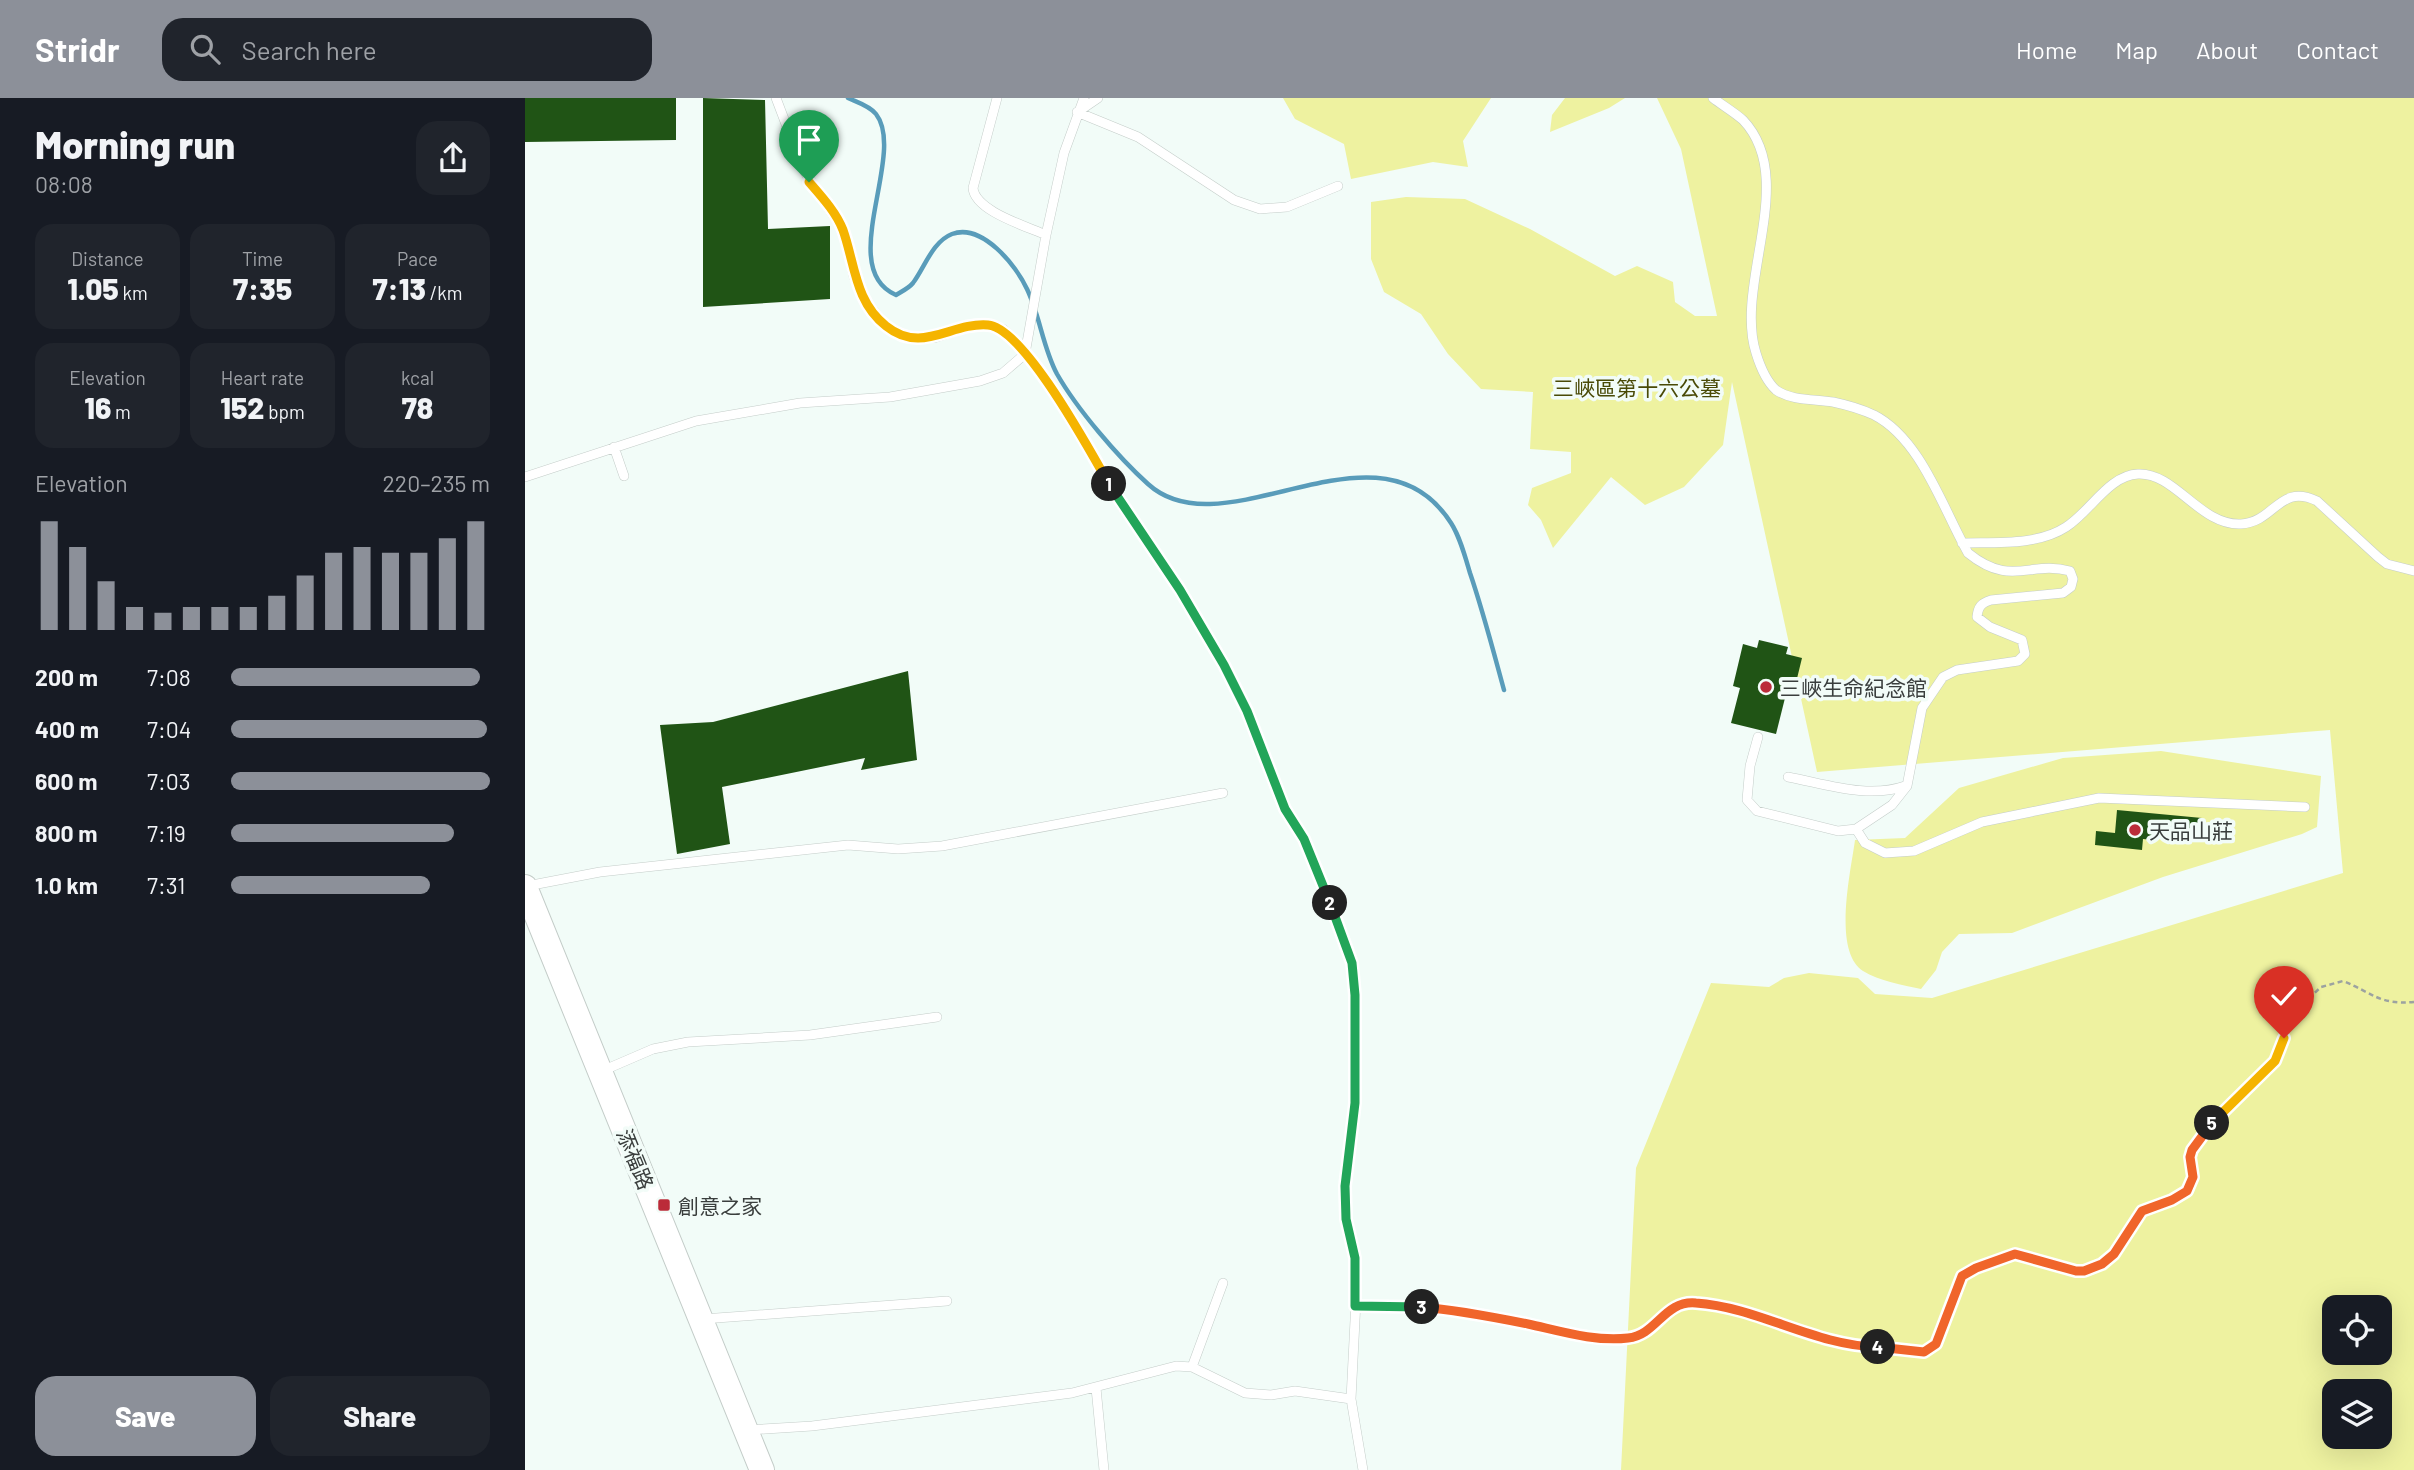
<!DOCTYPE html>
<html lang="en">
<head>
<meta charset="utf-8">
<style>
	:root { --surface:#171b24; --page:#20242c; --text:#f1f3f6; --muted:#9ea1a6; --accent:#8c9099 }
	body { margin:0; font-family:Barlow,"Noto Sans TC",sans-serif; background:var(--page); color:var(--text); height:100vh; display:flex; flex-direction:column; font-size:26px; white-space:nowrap }
	* { box-sizing:border-box; margin:0 }
	p { font-size:23px; color:var(--muted) }
	.icon { flex:none; width:38px; height:38px; fill:none; stroke:currentColor; stroke-width:2; stroke-linecap:round; stroke-linejoin:round }
	.map { position:relative; flex:1; overflow:hidden }
	.drawer { display:flex; flex-direction:column; background:var(--surface); width:525px }
	.drawer>* { flex:none }
	.controls { position:absolute; left:1797px; top:1197px; display:grid; gap:14px }
	.controls a { display:grid; place-items:center; width:70px; height:70px; border-radius:14px; background:var(--surface); box-shadow:0 7px 28px #0002; font-size:35px }
	.pin { position:absolute; display:grid; place-items:center; width:60px; height:60px; color:#fff; margin:-72px -30px; border-radius:50% 50% 50% 0; rotate:-45deg; box-shadow:0 0 7px #0007 }
	.pin .icon { rotate:45deg }
	.km { position:absolute; width:35px; height:35px; margin:-18px; border-radius:50%; background:#222; color:#fff; font-size:19px; line-height:35px; text-align:center }
	.round { display:grid; place-items:center; flex:none; width:74px; height:74px; border-radius:21px; background:var(--page) }
	.head { display:flex; align-items:center; justify-content:space-between; height:119px; padding:0 35px }
	h1 { font-size:38px; font-weight:800; line-height:52px }
	.metrics { display:grid; grid-template-columns:repeat(3,1fr); gap:10px; height:119px; padding:7px 35px }
	.metrics div { display:grid; align-content:center; border-radius:18px; background:var(--page); text-align:center }
	.metrics b { font-size:30px; font-weight:800 }
	.metrics small { font-size:19px; font-weight:400 }
	.metrics p { font-size:19px }
	.chart { height:196px; padding:14px 35px }
	.chart p { display:flex; justify-content:space-between }
	.chart svg { width:100%; height:126px; margin-top:7px; stroke:var(--accent); stroke-width:6 }
	.primary-button { display:flex; gap:14px; margin-top:auto; padding:14px 35px }
	.primary-button a { flex:1; height:80px; border-radius:21px; background:var(--accent); color:#fff; font-size:28px; font-weight:800; line-height:80px; text-align:center }
	.primary-button a+a { background:var(--page); color:var(--text) }
	ul { padding:0 35px; list-style:none; font-size:23px }
	li { display:grid; grid-template-columns:112px 84px 1fr; align-items:center; height:52px }
	li i { height:18px; border-radius:9px; background:var(--accent) }
	header { display:flex; align-items:center; gap:42px; box-sizing:border-box; height:98px; padding:0 35px; background:var(--accent); color:#fff }
	header strong { font-size:33px }
	nav { display:flex; gap:38px; margin-inline-start:auto; font-size:24px }
	.search { width:490px; height:63px; background:var(--page); display:flex; align-items:center; gap:18px; box-sizing:border-box; padding:0 24px; border-radius:21px; color:var(--muted); font-size:26px }
	main { display:flex; flex:1; min-height:0 }
	.map>svg:first-child { display:block }
	.green { fill:#eef2a0; fill-rule:evenodd }
	.lines { fill:none; stroke-linecap:round; stroke-linejoin:round }
	.stream { stroke:#599cba; stroke-width:4.5 }
	.building { fill:#205415 }
	.lane-casing { stroke:#c4cdc9; stroke-width:10 }
	.secondary-casing { stroke:#c4cdc9; stroke-width:26 }
	.path { stroke:#9ca3a0; stroke-width:2.5; stroke-dasharray:5 3.5; stroke-linecap:butt }
	.lane { stroke:#fff; stroke-width:9 }
	.secondary { stroke:#fff; stroke-width:24 }
	.split-1-casing { stroke:#fff; stroke-width:14 }
	.split-2-casing { stroke:#fff; stroke-width:14 }
	.split-3-casing { stroke:#fff; stroke-width:14 }
	.split-4-casing { stroke:#fff; stroke-width:14 }
	.split-5-casing { stroke:#fff; stroke-width:14 }
	.split-6-casing { stroke:#fff; stroke-width:14 }
	.split-1 { stroke:#f5b400; stroke-width:9 }
	.split-2 { stroke:#22a559; stroke-width:9 }
	.split-3 { stroke:#22a559; stroke-width:9 }
	.split-4 { stroke:#f0652b; stroke-width:9 }
	.split-5 { stroke:#f0652b; stroke-width:9 }
	.split-6 { stroke:#f5b400; stroke-width:9 }
	.poi-dot { fill:#bb2b39; stroke:#f2fcf8; stroke-width:2.5 }
	.labels { text-anchor:middle; dominant-baseline:central; stroke-width:7; stroke-linejoin:round; paint-order:stroke }
	.park-label { font-size:21px; fill:#494a06; stroke:#f2fcf8 }
	.poi-label { font-size:21px; fill:#3a3e3d; stroke:#f2fcf8; text-anchor:start }
	.street-label { font-size:21px; fill:#3a3e3d; stroke:#f2fcf8 }
</style>
</head>
<body>
<header>
<strong>Stridr</strong>
<div class="search"><svg class="icon" aria-label="search" viewBox="0 0 24 24"><circle cx="10" cy="10" r="6"/><path d="M15 15l6 6"/></svg>Search here</div>
<nav><a>Home</a><a>Map</a><a>About</a><a>Contact</a></nav>
</header>
<main>
<section class="drawer">
<div class="head"><div><h1>Morning run</h1><p>08:08</p></div><a class="round"><svg class="icon" aria-label="share" viewBox="0 0 24 24"><path d="M12 15V3M7 8l5-5 5 5M5 13v7h14v-7"/></svg></a></div>
<div class="metrics">
<div><p>Distance</p><b>1.05<small> km</small></b></div>
<div><p>Time</p><b>7:35</b></div>
<div><p>Pace</p><b>7:13<small> /km</small></b></div>
</div>
<div class="metrics">
<div><p>Elevation</p><b>16<small> m</small></b></div>
<div><p>Heart rate</p><b>152<small> bpm</small></b></div>
<div><p>kcal</p><b>78</b></div>
</div>
<div class="chart"><p><span>Elevation</span>220–235 m</p>
<svg viewBox="0 0 160 44" preserveAspectRatio="none"><path d="M5 44V6M15 44V15M25 44V27M35 44V36M45 44V38M55 44V36M65 44V36M75 44V36M85 44V32M95 44V25M105 44V17M115 44V15M125 44V17M135 44V17M145 44V12M155 44V6"/></svg>
</div>
<ul>
<li><b>200 m</b>7:08<i style="width:96%"></i></li>
<li><b>400 m</b>7:04<i style="width:99%"></i></li>
<li><b>600 m</b>7:03<i style="width:100%"></i></li>
<li><b>800 m</b>7:19<i style="width:86%"></i></li>
<li><b>1.0 km</b>7:31<i style="width:77%"></i></li>
</ul>
<div class="primary-button"><a>Save</a><a>Share</a></div>
</section>
<div class="map">
<svg width="1889" height="1372" viewBox="0 0 1889 1372">
	<rect width="100%" height="100%" fill="#f2fcf8"/>
	<path class="green" d="M758,0H966L938,43L943,69L908,64L826,81L819,46L770,21Z
		M1040,0H1100L1084,10L1025,34L1027,17Z
		M1132,0H1889V1372H1096L1111,1070L1186,885L1244,889L1259,880L1284,875L1333,880L1350,896L1407,900L1818,775L1805,632L1292,674L1207,284L1198,347L1159,389L1120,407L1086,379L1028,450L1016,422L1003,407L1007,390L1046,375V354L1005,351L1008,294L956,291L923,256L896,216L859,194L846,161V104L881,99L940,101L1005,131L1090,178L1112,168L1148,184L1150,204L1170,218H1192L1156,51ZM1810,1209H1855V1255H1810ZM1810,1293H1855V1339H1810Z
		M1636,653L1796,678L1792,729L1777,736L1638,779L1487,835L1434,836L1417,854L1411,872L1396,891C1378,887 1354,883 1338,873C1307,853 1326,773 1330,742L1380,740L1434,690L1538,660Z"/>
	<g class="lines">
		<path class="stream" d="M323,0C332,4 345,8 351,16C382,56 310,171 371,197C376,194 384,190 388,185C400,169 407,144 427,136C457,125 491,167 502,191C515,218 518,250 532,276C552,311 593,359 623,386C700,456 853,311 926,425C935,439 940,458 945,475C958,513 968,552 979,592"/>
	</g>
	<path class="building" d="M0,0H151V42L0,44Z
		M178,0L240,2L243,131L305,128V201L178,209Z
		M1234,542L1263,549L1261,556L1277,560L1267,601L1260,600L1251,636L1206,625L1215,590L1208,588L1218,546L1232,550Z
		M383,573L392,662L336,672L340,660L197,689L205,746L152,756L135,627L188,624Z
		M1592,712L1677,720L1675,735L1629,730L1628,742L1618,741L1617,752L1570,747L1571,733L1590,735Z"/>
	<g class="lines">
		<defs>
			<path id="lane" d="M251,0L278,71L318,132L329,179L338,199L360,227L373,236L391,240H409L446,228L464,227L478,231L489,241L522,284L598,410L655,492L699,567L722,613L759,711L779,741L815,829L827,865L830,897V1005L820,1088L821,1121L830,1160L832,1183L826,1301L838,1372
				M472,0L448,90C450,113 501,128 521,137
				M1188,0C1197,7 1209,14 1218,22C1274,81 1209,185 1231,255C1235,268 1241,283 1251,292C1266,303 1291,301 1308,304C1322,307 1336,311 1349,317C1396,341 1418,411 1443,455C1486,490 1505,462 1545,473L1548,481L1546,489L1538,495L1466,502C1456,505 1453,509 1452,519L1465,529L1497,542L1500,556L1493,563L1432,572L1418,579L1397,610L1382,688L1367,707L1331,731L1313,733L1232,713L1222,702L1225,668L1233,639
				M554,13L573,0
				M552,14L613,39L709,102L735,111L762,109L813,88
				M89,349L99,378
				M0,379L171,323L275,305L365,299L455,283L478,275L500,256L521,137L539,55L559,0
				M1437,445C1470,444 1512,448 1541,429C1565,414 1584,377 1613,376C1650,374 1675,428 1716,426C1750,424 1754,385 1792,403L1853,459L1862,466L1889,473
				M1263,679C1301,686 1343,701 1380,688
				M1331,731L1340,745L1360,755L1389,753L1457,724L1574,700L1780,709
				M2,788L75,774L323,747L373,751L417,748L698,695
				M77,973L128,951L163,944L285,937L412,919
				M178,1221L422,1203
				M667,1269L698,1185
				M571,1290L579,1372
				M223,1332L287,1328L547,1295L651,1268L667,1269L720,1295L746,1297L770,1293L826,1301"/>
			<path id="secondary" d="M0,789L237,1372"/>
		</defs>
		<use href="#lane" class="lane-casing"/>
		<use href="#secondary" class="secondary-casing"/>
		<path class="path" d="M844,1209L925,1211L1047,1236L1102,1241L1117,1237L1148,1208L1173,1205L1318,1244L1399,1254L1411,1246L1432,1185L1442,1174L1490,1156L1551,1173L1567,1171L1589,1156L1617,1113L1662,1093L1668,1079L1665,1059L1675,1038L1750,963L1762,927L1781,903L1796,889L1818,883C1848,895 1854,907 1889,904"/>
		<use href="#lane" class="lane"/>
		<use href="#secondary" class="secondary"/>
	</g>
	<g class="lines">
		<defs>
			<path id="split-1" d="M284,84C297,99 311,114 318,132C330,166 330,204 361,228C397,257 426,224 463,227C499,230 565,353 584,386"/>
			<path id="split-2" d="M584,386L655,492L699,567L722,613L760,711L779,741L805,805"/>
			<path id="split-3" d="M805,805L827,865L830,897V1005L820,1088L821,1121L830,1160V1208L897,1209"/>
			<path id="split-4" d="M897,1209C933,1212 968,1219 1003,1226C1035,1233 1070,1244 1103,1240C1132,1237 1139,1202 1171,1205C1233,1209 1290,1248 1353,1249"/>
			<path id="split-5" d="M1353,1249L1399,1254L1411,1246L1437,1178L1451,1170L1490,1156L1551,1173H1559L1577,1166L1589,1156L1617,1113L1647,1102L1662,1093L1668,1079L1665,1059L1667,1052L1687,1025"/>
			<path id="split-6" d="M1687,1025L1750,963L1759,940"/>
		</defs>
		<use href="#split-1" class="split-1-casing"/>
		<use href="#split-2" class="split-2-casing"/>
		<use href="#split-3" class="split-3-casing"/>
		<use href="#split-4" class="split-4-casing"/>
		<use href="#split-5" class="split-5-casing"/>
		<use href="#split-6" class="split-6-casing"/>
		<use href="#split-1" class="split-1"/>
		<use href="#split-2" class="split-2"/>
		<use href="#split-3" class="split-3"/>
		<use href="#split-4" class="split-4"/>
		<use href="#split-5" class="split-5"/>
		<use href="#split-6" class="split-6"/>
	</g>
	<g class="poi-dot">
		<circle cx="1241" cy="589" r="7"/>
		<circle cx="1610" cy="732" r="7"/>
		<rect x="132" y="1100" width="14" height="14" rx="3.5"/>
	</g>
	<g class="labels">
		<g class="park-label">
			<text x="1112" y="289">三峽區第十六公墓</text>
		</g>
		<g class="poi-label">
			<text x="1255" y="589">三峽生命紀念館</text>
			<text x="1624" y="732">天品山莊</text>
			<text x="153" y="1107">創意之家</text>
		</g>
		<g class="street-label">
			<text transform="translate(111 1061) rotate(68)">添福路</text>
		</g>
	</g>
</svg>
<div class="controls">
<a><svg class="icon" aria-label="locate" viewBox="0 0 24 24"><circle cx="12" cy="12" r="6"/><path d="M12 2v4M12 18v4M2 12h4M18 12h4"/></svg></a>
<a><svg class="icon" aria-label="layers" viewBox="0 0 24 24"><path d="M12 4l9 5-9 5-9-5zM3 14l9 5 9-5"/></svg></a>
</div>
<div class="pin" style="left:284px;top:84px;background:#1e9e55"><svg class="icon" aria-label="arrive" viewBox="0 0 24 24"><path d="M6 21V4h12l-3 4 3 4H6"/></svg></div>
<div class="pin" style="left:1759px;top:940px;background:#d93025"><svg class="icon" aria-label="check" viewBox="0 0 24 24"><path d="M5 12l5 5 9-10"/></svg></div>
<b class="km" style="left:584px;top:386px">1</b>
<b class="km" style="left:805px;top:805px">2</b>
<b class="km" style="left:897px;top:1209px">3</b>
<b class="km" style="left:1353px;top:1249px">4</b>
<b class="km" style="left:1687px;top:1025px">5</b>
</div>
</main>
</body>
</html>
